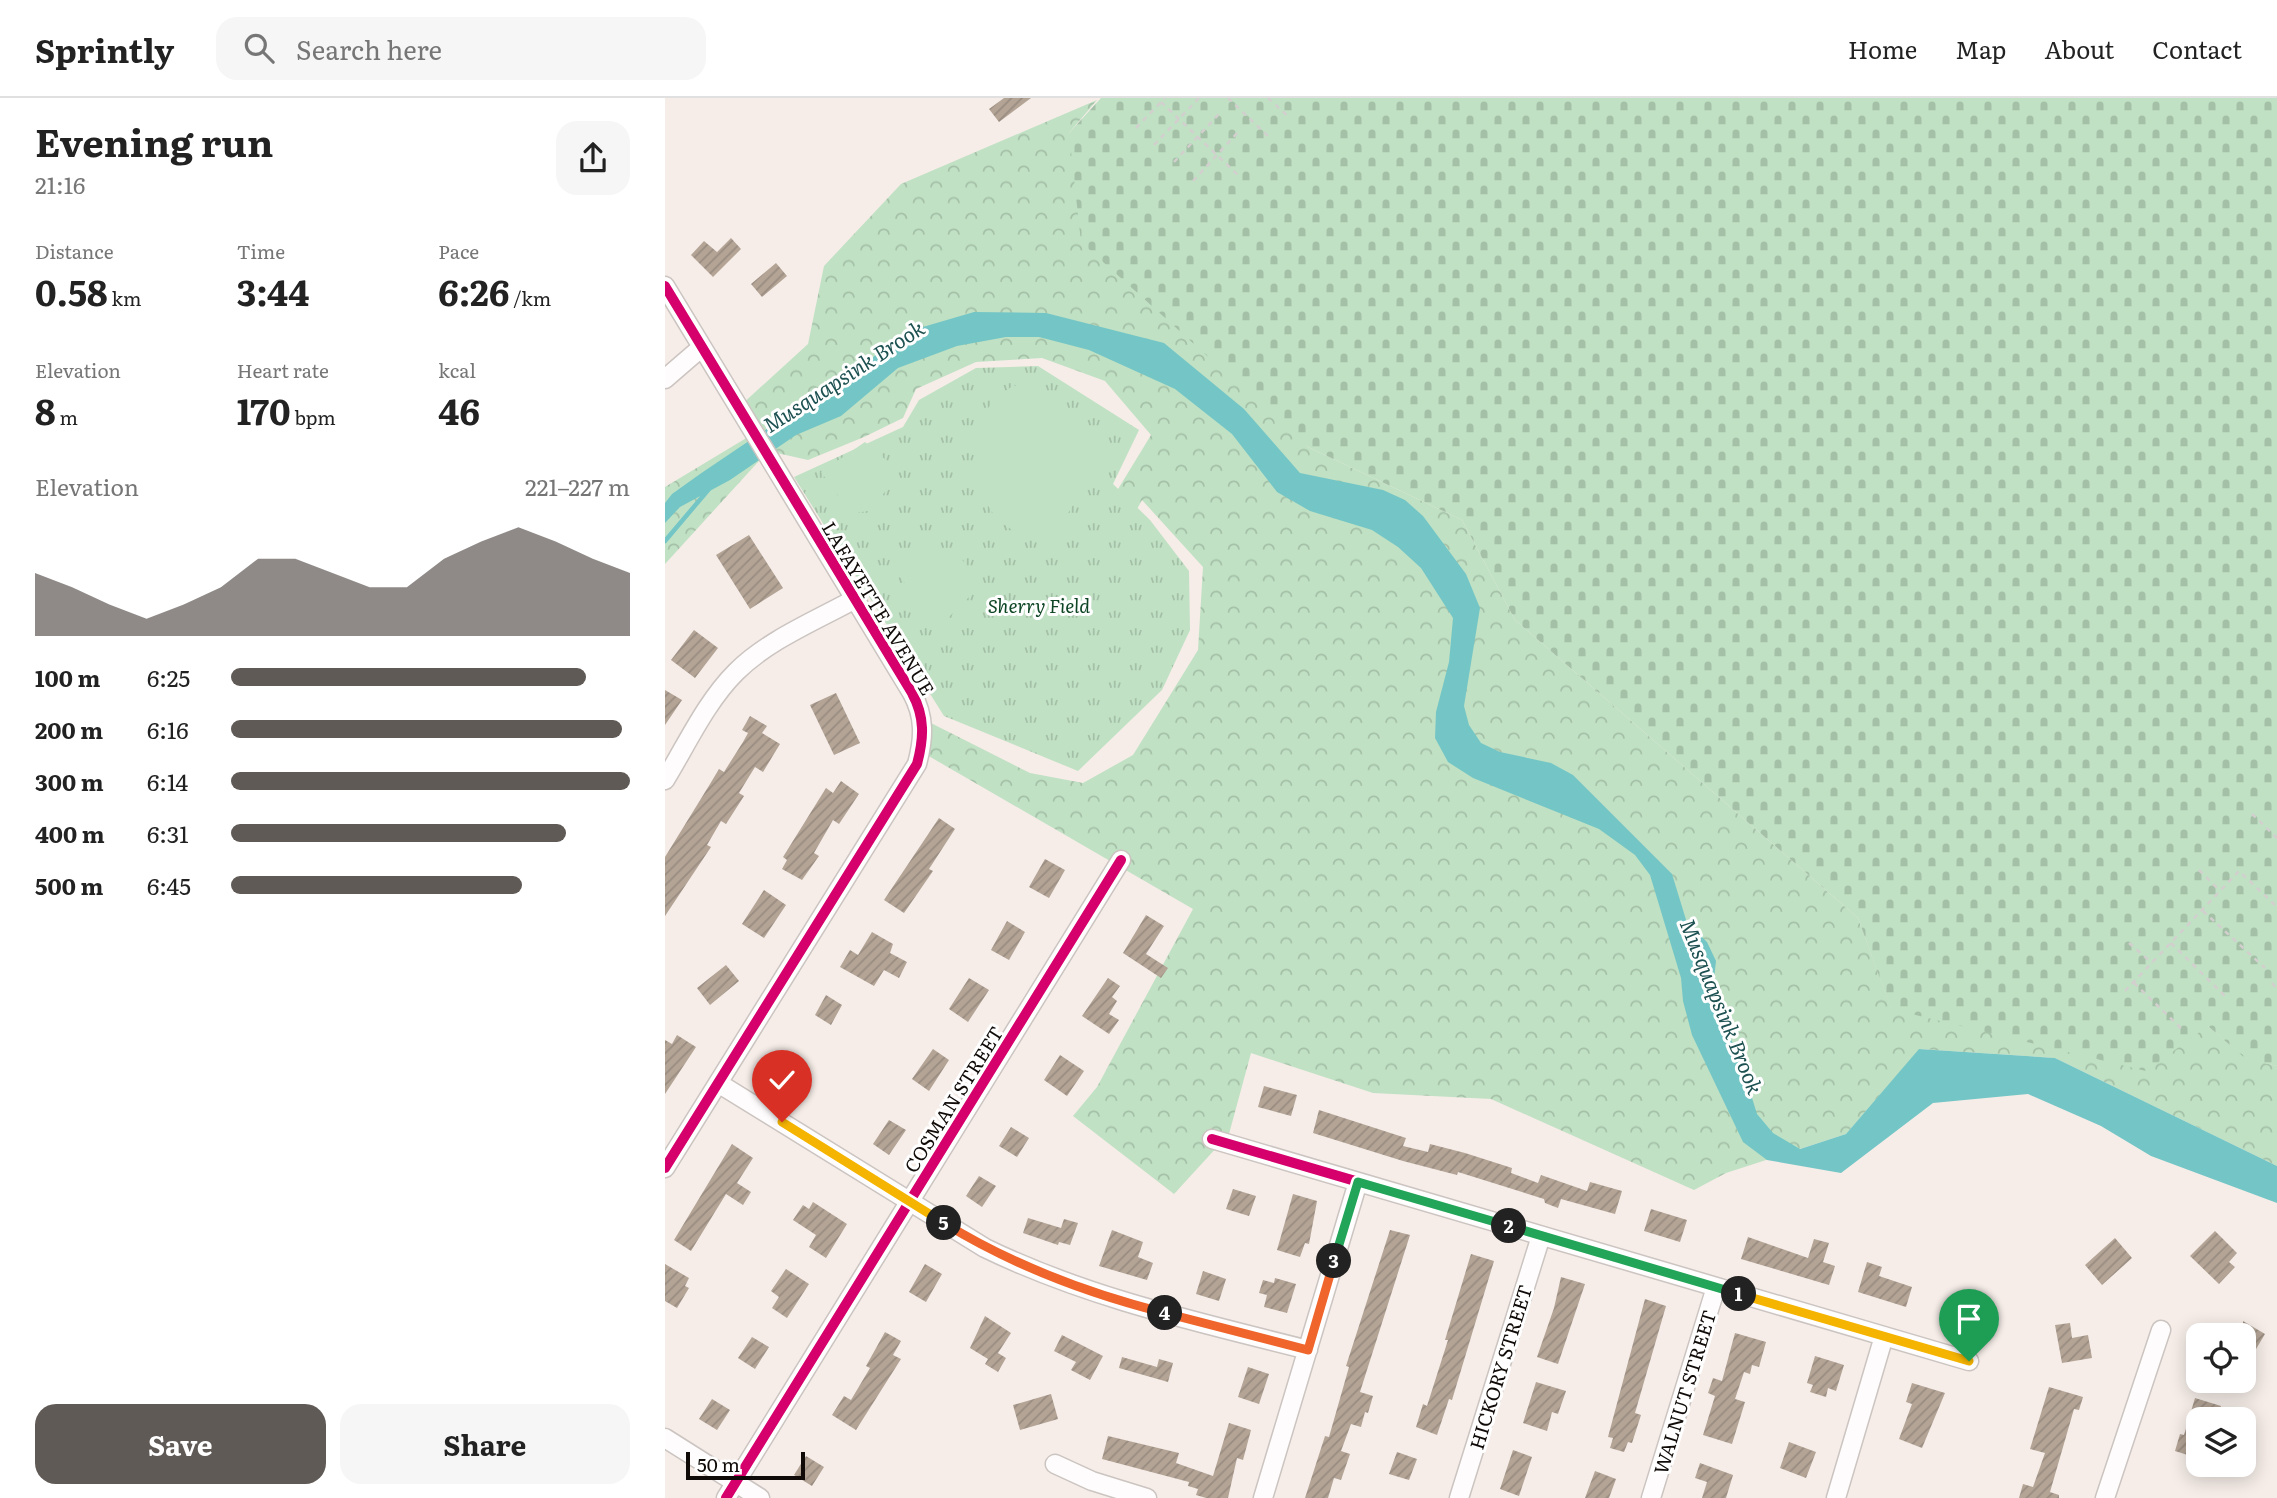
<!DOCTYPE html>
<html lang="en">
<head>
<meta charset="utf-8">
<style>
	:root { --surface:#fff; --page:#f6f6f6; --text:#222; --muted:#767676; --line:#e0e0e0; --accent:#605a56 }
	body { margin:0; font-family:Literata,serif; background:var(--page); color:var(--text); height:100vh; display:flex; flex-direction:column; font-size:26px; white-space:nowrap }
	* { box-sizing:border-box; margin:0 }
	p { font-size:23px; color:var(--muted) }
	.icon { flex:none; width:38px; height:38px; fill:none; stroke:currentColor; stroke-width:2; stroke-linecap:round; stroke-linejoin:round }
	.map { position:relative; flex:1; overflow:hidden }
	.drawer { display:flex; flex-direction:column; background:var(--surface); width:665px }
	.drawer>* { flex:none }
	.buttons { position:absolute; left:1521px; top:1225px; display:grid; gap:14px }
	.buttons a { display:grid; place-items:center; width:70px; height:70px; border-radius:14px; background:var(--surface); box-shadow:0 4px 18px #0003; font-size:35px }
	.scale { position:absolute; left:21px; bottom:18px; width:119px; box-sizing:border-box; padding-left:7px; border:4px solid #100b08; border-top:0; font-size:19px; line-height:24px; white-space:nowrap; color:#100b08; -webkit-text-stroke:5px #fff; paint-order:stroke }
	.pin { position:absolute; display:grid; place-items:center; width:60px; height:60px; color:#fff; margin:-72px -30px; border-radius:50% 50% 50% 0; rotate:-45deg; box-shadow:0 0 7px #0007 }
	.pin .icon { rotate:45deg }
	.km { position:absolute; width:35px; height:35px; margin:-18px; border-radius:50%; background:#222; color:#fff; font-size:19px; line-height:35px; text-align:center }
	.round { display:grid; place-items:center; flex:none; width:74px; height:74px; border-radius:21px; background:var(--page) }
	.headline { display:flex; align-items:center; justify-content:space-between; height:119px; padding:0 35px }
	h1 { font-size:38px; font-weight:700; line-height:52px }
	.figures { display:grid; grid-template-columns:repeat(3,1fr); gap:10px; height:119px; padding:7px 35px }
	.figures div { display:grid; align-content:center }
	.figures b { font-size:35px; font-weight:700 }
	.figures small { font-size:19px; font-weight:400 }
	.figures p { font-size:19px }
	.chart { height:196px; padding:14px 35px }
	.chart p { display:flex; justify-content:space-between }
	.chart svg { width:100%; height:126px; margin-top:7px; fill:var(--accent); opacity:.7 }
	.button { display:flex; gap:14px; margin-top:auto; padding:14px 35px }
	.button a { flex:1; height:80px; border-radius:21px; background:var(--accent); color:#fff; font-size:28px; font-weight:700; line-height:80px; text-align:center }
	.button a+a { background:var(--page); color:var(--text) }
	ul { padding:0 35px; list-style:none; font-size:23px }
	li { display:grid; grid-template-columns:112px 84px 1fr; align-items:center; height:52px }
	li i { height:18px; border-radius:9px; background:var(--accent) }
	header { display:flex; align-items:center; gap:42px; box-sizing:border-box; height:98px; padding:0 35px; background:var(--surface); border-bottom:2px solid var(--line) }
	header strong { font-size:33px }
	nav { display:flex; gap:38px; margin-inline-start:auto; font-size:24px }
	.search { width:490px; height:63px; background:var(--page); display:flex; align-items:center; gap:18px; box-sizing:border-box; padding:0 24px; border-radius:21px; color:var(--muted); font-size:26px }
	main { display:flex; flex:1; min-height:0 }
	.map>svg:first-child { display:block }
	.forest { fill:url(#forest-crowns) }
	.cemetery { fill:url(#cemetery-stones) }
	.park { fill:url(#park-tufts) }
	.pitch { fill:#c0e1c4 }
	.water { fill:#74c6c6 }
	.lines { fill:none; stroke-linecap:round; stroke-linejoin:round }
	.stream { stroke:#74c6c6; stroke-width:4.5 }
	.building { fill:url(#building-hatch) }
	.minor-casing { stroke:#cbc4c0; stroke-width:21 }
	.path { stroke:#d2cfce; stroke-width:2.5; stroke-dasharray:5 5; stroke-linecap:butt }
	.minor { stroke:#fefcfc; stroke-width:18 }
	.cycleway-casing { stroke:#fff; stroke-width:15 }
	.cycleway { stroke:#d6006c; stroke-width:10 }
	.split-1-casing { stroke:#fff; stroke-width:14 }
	.split-2-casing { stroke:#fff; stroke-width:14 }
	.split-3-casing { stroke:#fff; stroke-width:14 }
	.split-4-casing { stroke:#fff; stroke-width:14 }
	.split-5-casing { stroke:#fff; stroke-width:14 }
	.split-6-casing { stroke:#fff; stroke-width:14 }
	.split-1 { stroke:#f5b400; stroke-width:9 }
	.split-2 { stroke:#22a559; stroke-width:9 }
	.split-3 { stroke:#22a559; stroke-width:9 }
	.split-4 { stroke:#f0652b; stroke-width:9 }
	.split-5 { stroke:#f0652b; stroke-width:9 }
	.split-6 { stroke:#f5b400; stroke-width:9 }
	.labels { text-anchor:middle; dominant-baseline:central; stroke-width:6; stroke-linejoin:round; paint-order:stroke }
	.park-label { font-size:19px; font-style:italic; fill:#0e4625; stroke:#fff }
	.street-label { font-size:19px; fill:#100b08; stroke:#fff }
	.water-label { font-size:21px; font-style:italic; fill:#1e5152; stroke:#fff }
</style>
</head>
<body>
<header>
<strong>Sprintly</strong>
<div class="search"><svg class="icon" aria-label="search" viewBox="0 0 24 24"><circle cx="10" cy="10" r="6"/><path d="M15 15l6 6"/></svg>Search here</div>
<nav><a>Home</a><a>Map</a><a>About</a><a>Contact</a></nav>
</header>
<main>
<section class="drawer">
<div class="headline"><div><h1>Evening run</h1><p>21:16</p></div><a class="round"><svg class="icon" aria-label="share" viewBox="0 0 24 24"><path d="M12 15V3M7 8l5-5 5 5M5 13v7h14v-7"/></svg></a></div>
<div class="figures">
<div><p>Distance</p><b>0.58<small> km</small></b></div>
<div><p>Time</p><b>3:44</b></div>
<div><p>Pace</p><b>6:26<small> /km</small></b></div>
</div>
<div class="figures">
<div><p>Elevation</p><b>8<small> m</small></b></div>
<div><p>Heart rate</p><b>170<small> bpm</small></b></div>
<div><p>kcal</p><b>46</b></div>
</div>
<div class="chart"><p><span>Elevation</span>221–227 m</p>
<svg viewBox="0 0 160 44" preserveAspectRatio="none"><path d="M0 44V22L10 27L20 33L30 38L40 33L50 27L60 17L70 17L80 22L90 27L100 27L110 17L120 11L130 6L140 11L150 17L160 22V44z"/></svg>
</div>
<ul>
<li><b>100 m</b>6:25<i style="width:89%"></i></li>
<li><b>200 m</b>6:16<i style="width:98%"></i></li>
<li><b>300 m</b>6:14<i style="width:100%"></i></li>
<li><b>400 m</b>6:31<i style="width:84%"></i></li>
<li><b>500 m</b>6:45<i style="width:73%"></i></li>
</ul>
<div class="button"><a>Save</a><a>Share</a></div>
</section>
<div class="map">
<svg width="1612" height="1400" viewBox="0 0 1612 1400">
	<defs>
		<pattern id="forest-crowns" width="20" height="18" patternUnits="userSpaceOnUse" patternTransform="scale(1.75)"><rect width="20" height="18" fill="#c0e1c4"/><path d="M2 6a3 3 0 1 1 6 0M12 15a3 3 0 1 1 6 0" fill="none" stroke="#a4c0a7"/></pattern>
		<pattern id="cemetery-stones" width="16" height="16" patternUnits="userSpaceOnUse" patternTransform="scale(1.75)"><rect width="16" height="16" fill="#c0e1c4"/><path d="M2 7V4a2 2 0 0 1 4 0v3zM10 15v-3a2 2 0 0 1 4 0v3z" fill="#a4c0a7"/></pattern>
		<pattern id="park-tufts" width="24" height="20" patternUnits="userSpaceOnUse" patternTransform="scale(1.75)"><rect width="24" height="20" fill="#c0e1c4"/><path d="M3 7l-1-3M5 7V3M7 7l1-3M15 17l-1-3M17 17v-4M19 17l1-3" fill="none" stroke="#a4c0a7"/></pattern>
		<pattern id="building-hatch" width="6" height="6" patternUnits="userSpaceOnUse" patternTransform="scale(1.75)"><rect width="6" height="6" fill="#b3a496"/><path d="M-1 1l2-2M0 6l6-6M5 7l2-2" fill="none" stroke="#998c80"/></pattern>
	</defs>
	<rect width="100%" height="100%" fill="#f6ede8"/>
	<path class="forest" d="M432,2L404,35L643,349L797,422L850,522L1193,820L1226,910L1543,928L1581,960L1612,968V1068L1390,960L1255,951L1181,1036L1061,1075L1029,1092L826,1001L708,995L586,955L564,1036L509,1096L408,1018L432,989L528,811L255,653L256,620L365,675L418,685L468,657L533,552L538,469L477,402L456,440L433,424L486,337L440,283L377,260L311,264L251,291L238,320L199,339L143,362L103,353L0,466V389L88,336L75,308L143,246L159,168L236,86Z"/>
	<path class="cemetery" d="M436,0H1612V968L1581,961L1543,928L1481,973L1226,911L1193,820L850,522L797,422L643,349L416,144L404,35Z"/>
	<path class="park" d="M373,268L474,332L448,386L485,422L524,473L525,532L497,592L413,673L279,618L129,379L238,329L254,302L311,270Z"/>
	<path class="pitch" d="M349,287L446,348L382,448C361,440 341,432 327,414C306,386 306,337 324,309C329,300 341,293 349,287Z
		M200,344L221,362L226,384L208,412L186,416L156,374Z
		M273,451C297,453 303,469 315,488L273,530L233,476L258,456Z"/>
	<path class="water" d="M309,214L381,215L499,245L579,311L635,375L718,392L740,402L758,418L801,476L815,510L799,608L804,627L816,645L835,654L886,665L908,677L1007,776L1022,825L1042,844L1051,863L1048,890L1050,912L1073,955L1092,1016L1108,1035L1135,1051L1181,1036L1254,951L1390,960L1612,1068V1105L1486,1058L1436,1028L1363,996L1268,1005L1176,1075L1102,1062L1078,1044L1027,937L1018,903L1016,880L985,777L970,757L934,731L808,680L783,664L770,640L771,614L784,564L788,520L756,470L733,449L707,432L645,413L612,394L567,336L510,291L424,252L374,239H341L292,248L233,270L176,318L131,337L65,382L15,409L0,425V405L7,396L35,376L112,324L145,307L224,247L251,231Z"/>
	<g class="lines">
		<path class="stream" d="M0,443L44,391"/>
	</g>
	<path class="building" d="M339,0H366L334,24L324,11Z
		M66,140L76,151L48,179L26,157L39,143L52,154Z
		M111,165L122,178L97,199L86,186Z
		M84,437L118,490L85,511L51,457Z
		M29,532L53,550L30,580L6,562Z
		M0,592L17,602L0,627Z
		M171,595L195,645L169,657L145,607Z
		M85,618L102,628L97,635L115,646L98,674L90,669L74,695L79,698L61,726L56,723L42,747L46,749L0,818V759L45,686L54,671L59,674L78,644L83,635L77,632Z
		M176,683L194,696L174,726L168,722L149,755L154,758L137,782L117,771L122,762L118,759L161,690L168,695Z
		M274,720L290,731L264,771L268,773L239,815L219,802Z
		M380,761L400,772L384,800L364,789Z
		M99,792L121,807L99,840L77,826Z
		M481,817L499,828L481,856L503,870L496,880L458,855Z
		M342,823L360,834L344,862L326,852Z
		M207,834L228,846L225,855L242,864L234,880L219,872L209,888L175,869L185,852L193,857Z
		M61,867L74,883L45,907L32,890Z
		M304,880L324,892L303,924L284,911Z
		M443,880L455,888L447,899L452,903L444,916L454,922L444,936L417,918Z
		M161,897L177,907L166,927L150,917Z
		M12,937L31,949L0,996V942L7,946Z
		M268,951L284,962L264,993L247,981Z
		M395,957L419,973L402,998L379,982Z
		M123,958L139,968L126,988L110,978Z
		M599,988L632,997L626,1018L593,1009Z
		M654,1012L741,1040L738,1048L763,1054L765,1046L800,1055L847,1070L846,1075L873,1085L876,1077L922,1093L925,1084L957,1093L950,1116L896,1101L893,1110L880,1105L879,1101L793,1074L792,1077L738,1063L648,1035Z
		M224,1022L241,1032L224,1057L208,1046Z
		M346,1029L364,1040L352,1059L334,1048Z
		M67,1046L88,1060L72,1085L86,1094L78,1107L61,1096L26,1153L9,1142Z
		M314,1078L331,1088L317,1109L301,1098Z
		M568,1091L591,1098L584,1118L561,1111Z
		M628,1096L652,1103L644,1146L640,1145L635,1159L612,1152Z
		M148,1104L182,1126L161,1160L144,1149L151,1137L128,1122L138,1107L144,1111Z
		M986,1111L1022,1122L1015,1144L979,1133Z
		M363,1120L396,1130L399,1121L413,1125L405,1147L394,1144L393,1147L358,1135Z
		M447,1132L478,1144L473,1159L488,1165L482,1182L434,1168Z
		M725,1132L745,1137L695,1294L708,1298L703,1315L700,1314L696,1329L686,1326L676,1353L685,1356L676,1382L669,1380L663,1400H640L660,1338L664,1339L684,1269L681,1268Z
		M1550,1133L1572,1155L1564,1164L1570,1169L1554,1186L1525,1158Z
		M1083,1139L1143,1160L1149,1141L1164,1145L1158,1164L1170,1168L1164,1187L1076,1161Z
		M1450,1140L1467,1160L1437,1187L1420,1167Z
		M806,1156L829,1163L787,1302L784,1301L772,1337L751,1329L758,1306L762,1308L783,1242H780Z
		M1202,1164L1217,1169L1214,1178L1247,1189L1241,1209L1193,1194Z
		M0,1166L24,1180L20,1188L24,1190L12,1210L0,1203Z
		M260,1166L277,1176L261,1204L244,1194Z
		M121,1171L144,1186L122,1220L107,1210L114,1199L106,1193Z
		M538,1173L561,1181L554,1203L531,1196Z
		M896,1179L920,1186L893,1266L872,1259L889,1210Z
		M610,1180L631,1186L622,1215L599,1209L602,1197L594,1195L598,1182L609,1185Z
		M1301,1198L1326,1205L1317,1237L1283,1227L1291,1202L1299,1205Z
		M980,1201L1001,1208L970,1315L976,1317L967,1345L963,1344L959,1354L945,1350L948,1340L943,1339Z
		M320,1218L346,1235L333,1255L341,1260L333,1274L320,1266L323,1261L305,1250Z
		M1578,1223L1600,1236L1578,1273Z
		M1405,1225L1407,1240L1423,1237L1427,1260L1397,1265L1390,1227Z
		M220,1234L236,1243L228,1257L236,1261L191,1332L167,1317L179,1298L186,1302L205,1270L201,1268Z
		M1070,1235L1101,1244L1094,1269L1087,1267L1085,1276L1079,1274L1070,1301L1080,1304L1067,1346L1038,1337L1050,1298L1043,1295L1048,1280L1057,1283Z
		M397,1237L438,1258L425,1282L406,1272L411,1264L389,1253Z
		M87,1239L104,1249L90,1271L73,1260Z
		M1150,1258L1179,1267L1171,1293L1163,1290L1161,1299L1145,1294L1148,1287L1142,1285Z
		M457,1259L492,1269L494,1261L508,1265L503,1284L454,1270Z
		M583,1269L604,1276L594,1306L573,1299Z
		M871,1284L901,1293L893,1316L887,1314L882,1333L858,1325Z
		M1247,1285L1280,1295L1257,1350L1234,1341L1247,1306L1241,1304Z
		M1384,1289L1418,1299L1414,1312L1409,1311L1385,1394L1394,1397V1400H1354L1358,1386L1368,1389L1380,1355L1365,1351Z
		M386,1296L393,1321L355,1332L348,1307Z
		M1530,1300L1556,1308L1552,1321H1533L1529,1359L1510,1353L1515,1336L1519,1337Z
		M47,1301L65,1312L52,1332L34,1321Z
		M564,1325L586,1332L578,1362L572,1360L563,1400H541L531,1397L533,1391L523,1388L524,1384L437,1361L443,1338L514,1355L511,1365L548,1378Z
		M1124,1344L1151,1354L1141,1380L1115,1370Z
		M848,1352L867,1359L854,1398L835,1391Z
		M732,1354L752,1361L744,1382L724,1376Z
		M141,1358L159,1369L147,1388L129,1377Z
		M1035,1365L1068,1377L1061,1400H1037L1042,1384L1030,1380Z
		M930,1373L951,1381L944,1400H920Z"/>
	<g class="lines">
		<defs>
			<path id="minor" d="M0,188L247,595C260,619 259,640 252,666L0,1070
				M0,281L37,249
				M0,682C22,646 41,604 71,574C103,542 150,523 190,501
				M53,985L320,1150C423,1200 533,1224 643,1252
				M547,1041L1304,1263
				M0,1340L95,1400
				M390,1366L427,1383L482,1400
				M61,1400L456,762
				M598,1400L693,1084
				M794,1400L876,1138
				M986,1400L1051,1189
				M1171,1400L1219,1238
				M1440,1400L1496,1232"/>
		</defs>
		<use href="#minor" class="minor-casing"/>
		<path class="path" d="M563,0L606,41
			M603,0L625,20
			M496,4L573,77
			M471,30L500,0
			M489,47L534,0
			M509,64L554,16
			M528,83L574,33
			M1587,716L1612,740
			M1534,772L1555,793
			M1538,813L1600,870
			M1464,845L1487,865
			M1506,845L1560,898
			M1469,885L1519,933
			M1607,885L1612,891
			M1460,893L1574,773L1612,809"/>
		<use href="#minor" class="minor"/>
		<defs>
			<path id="cycleway" d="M0,188L247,595C260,619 259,640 252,666L0,1070
				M547,1041L1304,1263
				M61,1400L456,762"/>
		</defs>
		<use href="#cycleway" class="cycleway-casing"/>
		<use href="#cycleway" class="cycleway"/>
	</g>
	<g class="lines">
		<defs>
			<path id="split-1" d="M1074,1196L1304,1263"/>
			<path id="split-2" d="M844,1128L1074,1196"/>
			<path id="split-3" d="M669,1163L693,1084L844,1128"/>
			<path id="split-4" d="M500,1215L643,1252L669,1163"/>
			<path id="split-5" d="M279,1125C349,1168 421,1195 500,1215"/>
			<path id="split-6" d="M117,1024L279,1125"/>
		</defs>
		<use href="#split-1" class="split-1-casing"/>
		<use href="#split-2" class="split-2-casing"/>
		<use href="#split-3" class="split-3-casing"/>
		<use href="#split-4" class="split-4-casing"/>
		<use href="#split-5" class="split-5-casing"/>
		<use href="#split-6" class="split-6-casing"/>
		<use href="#split-1" class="split-1"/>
		<use href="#split-2" class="split-2"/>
		<use href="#split-3" class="split-3"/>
		<use href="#split-4" class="split-4"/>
		<use href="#split-5" class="split-5"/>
		<use href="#split-6" class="split-6"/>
	</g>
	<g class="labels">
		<g class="park-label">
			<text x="374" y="507">Sherry Field</text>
		</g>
		<g class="street-label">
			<text transform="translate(214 510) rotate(59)">LAFAYETTE AVENUE</text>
			<text transform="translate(288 1001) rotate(-58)">COSMAN STREET</text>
			<text transform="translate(835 1269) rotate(-73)">HICKORY STREET</text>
			<text transform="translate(1019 1294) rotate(-73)">WALNUT STREET</text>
		</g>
		<g class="water-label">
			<text transform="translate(178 277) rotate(-33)">Musquapsink Brook</text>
			<text transform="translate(1058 908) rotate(68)">Musquapsink Brook</text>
		</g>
	</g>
</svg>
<div class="buttons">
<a><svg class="icon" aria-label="locate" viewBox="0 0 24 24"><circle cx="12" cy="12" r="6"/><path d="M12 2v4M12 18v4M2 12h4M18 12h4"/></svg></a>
<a><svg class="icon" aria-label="layers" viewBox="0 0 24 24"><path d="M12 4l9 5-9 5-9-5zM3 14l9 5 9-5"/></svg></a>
</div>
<div class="scale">50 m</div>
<div class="pin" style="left:1304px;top:1263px;background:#1e9e55"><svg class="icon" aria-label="arrive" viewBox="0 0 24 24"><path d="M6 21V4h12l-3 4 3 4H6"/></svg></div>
<div class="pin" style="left:117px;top:1024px;background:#d93025"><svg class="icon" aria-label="check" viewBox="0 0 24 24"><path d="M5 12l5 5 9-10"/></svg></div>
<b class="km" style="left:1074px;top:1196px">1</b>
<b class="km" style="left:844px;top:1128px">2</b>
<b class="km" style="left:669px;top:1163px">3</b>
<b class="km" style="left:500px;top:1215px">4</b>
<b class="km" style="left:279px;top:1125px">5</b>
</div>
</main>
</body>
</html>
